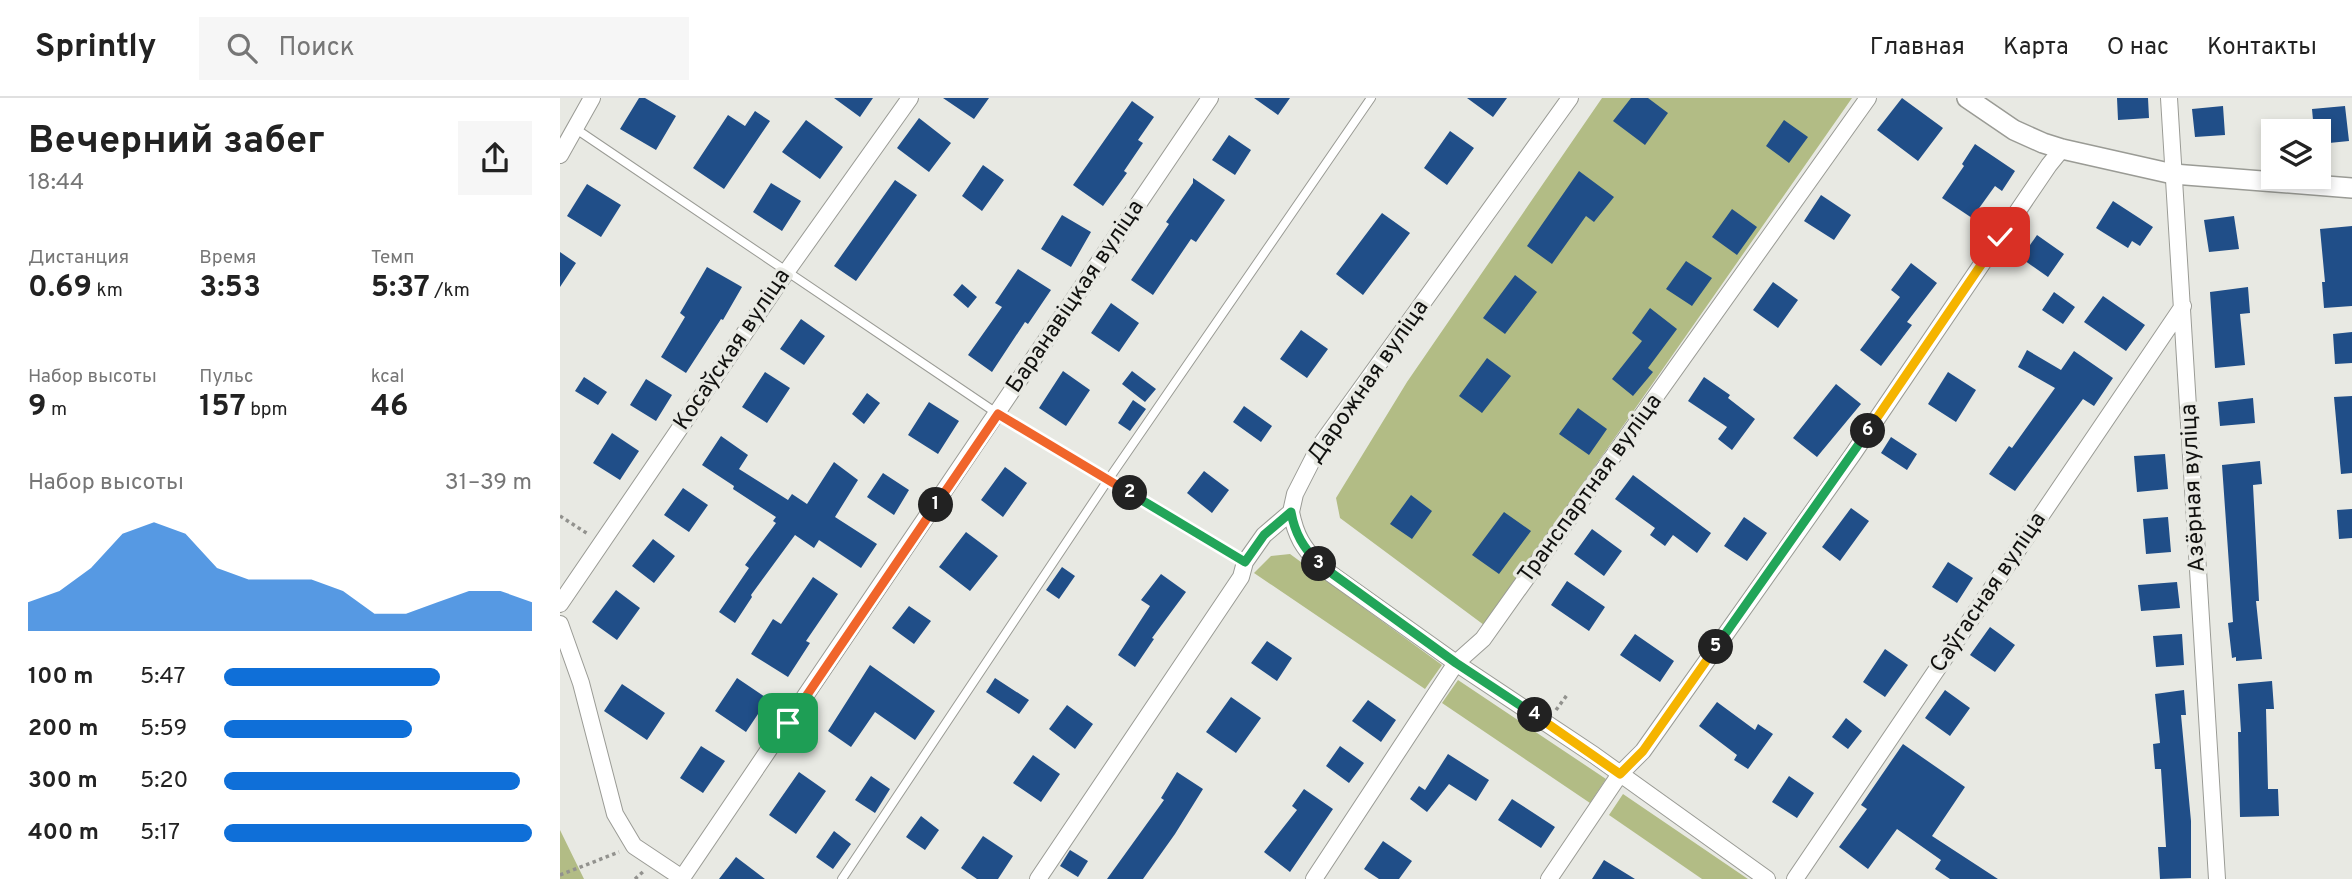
<!DOCTYPE html>
<html lang="ru">
<head>
<meta charset="utf-8">
<style>
	:root { --surface:#fff; --page:#f6f6f6; --text:#222; --muted:#767676; --line:#e0e0e0; --accent:#0f6fd8 }
	body { margin:0; font-family:Overpass,sans-serif; background:var(--page); color:var(--text); height:100vh; display:flex; flex-direction:column; font-size:26px; white-space:nowrap }
	* { box-sizing:border-box; margin:0 }
	p { font-size:23px; color:var(--muted) }
	.icon { flex:none; width:38px; height:38px; fill:none; stroke:currentColor; stroke-width:2; stroke-linecap:round; stroke-linejoin:round }
	.map { position:relative; flex:1; overflow:hidden }
	.panel { display:flex; flex-direction:column; background:var(--surface); width:560px }
	.panel>* { flex:none }
	.controls { position:absolute; left:1701px; top:21px; display:grid; gap:14px }
	.controls a { display:grid; place-items:center; width:70px; height:70px; border-radius:0px; background:var(--surface); box-shadow:0 4px 10px #0003; font-size:35px }
	.pin { position:absolute; display:grid; place-items:center; width:60px; height:60px; color:#fff; margin:-30px; border-radius:14px; box-shadow:0 4px 10px #0006 }
	.km { position:absolute; width:35px; height:35px; margin:-18px; border-radius:50%; background:#222; color:#fff; font-size:19px; line-height:35px; text-align:center }
	.round { display:grid; place-items:center; flex:none; width:74px; height:74px; border-radius:0px; background:var(--page) }
	.head { display:flex; align-items:center; justify-content:space-between; height:119px; padding:0 28px }
	h1 { font-size:38px; font-weight:700; line-height:52px }
	.stats { display:grid; grid-template-columns:repeat(3,1fr); gap:10px; height:119px; padding:7px 28px }
	.stats div { display:grid; align-content:center }
	.stats b { font-size:30px; font-weight:700 }
	.stats small { font-size:19px; font-weight:400 }
	.stats p { font-size:19px }
	.chart { height:196px; padding:14px 28px }
	.chart p { display:flex; justify-content:space-between }
	.chart svg { width:100%; height:126px; margin-top:7px; fill:var(--accent); opacity:.7 }
	ul { padding:0 28px; list-style:none; font-size:23px }
	li { display:grid; grid-template-columns:112px 84px 1fr; align-items:center; height:52px }
	li i { height:18px; border-radius:9px; background:var(--accent) }
	header { display:flex; align-items:center; gap:42px; box-sizing:border-box; height:98px; padding:0 35px; background:var(--surface); border-bottom:2px solid var(--line) }
	header strong { font-size:33px }
	nav { display:flex; gap:38px; margin-inline-start:auto; font-size:24px }
	.search { width:490px; height:63px; background:var(--page); display:flex; align-items:center; gap:18px; box-sizing:border-box; padding:0 24px; border-radius:0px; color:var(--muted); font-size:26px }
	main { display:flex; flex:1; min-height:0 }
	.map>svg:first-child { display:block }
	.green { fill:#b2bc85 }
	.building { fill:#204e88 }
	.lines { fill:none; stroke-linecap:round; stroke-linejoin:round }
	.service-casing { stroke:#9a9b95; stroke-width:10 }
	.minor-casing { stroke:#9a9b95; stroke-width:18 }
	.tertiary-casing { stroke:#9a9b95; stroke-width:22 }
	.path { stroke:#92928e; stroke-width:3.5; stroke-dasharray:3.5 3.5; stroke-linecap:butt }
	.service { stroke:#fff; stroke-width:8 }
	.minor { stroke:#fff; stroke-width:16 }
	.tertiary { stroke:#fff; stroke-width:19 }
	.split-1-casing { stroke:#fff; stroke-width:14 }
	.split-2-casing { stroke:#fff; stroke-width:14 }
	.split-3-casing { stroke:#fff; stroke-width:14 }
	.split-4-casing { stroke:#fff; stroke-width:14 }
	.split-5-casing { stroke:#fff; stroke-width:14 }
	.split-6-casing { stroke:#fff; stroke-width:14 }
	.split-7-casing { stroke:#fff; stroke-width:14 }
	.split-1 { stroke:#f0652b; stroke-width:9 }
	.split-2 { stroke:#f0652b; stroke-width:9 }
	.split-3 { stroke:#22a559; stroke-width:9 }
	.split-4 { stroke:#22a559; stroke-width:9 }
	.split-5 { stroke:#f5b400; stroke-width:9 }
	.split-6 { stroke:#22a559; stroke-width:9 }
	.split-7 { stroke:#f5b400; stroke-width:9 }
	.labels { text-anchor:middle; dominant-baseline:central; stroke-width:7; stroke-linejoin:round; paint-order:stroke }
	.street-label { font-size:23px; fill:#11110f; stroke:#e8e9e3 }
</style>
</head>
<body>
<header>
<strong>Sprintly</strong>
<div class="search"><svg class="icon" aria-label="search" viewBox="0 0 24 24"><circle cx="10" cy="10" r="6"/><path d="M15 15l6 6"/></svg>Поиск</div>
<nav><a>Главная</a><a>Карта</a><a>О нас</a><a>Контакты</a></nav>
</header>
<main>
<section class="panel">
<div class="head"><div><h1>Вечерний забег</h1><p>18:44</p></div><a class="round"><svg class="icon" aria-label="share" viewBox="0 0 24 24"><path d="M12 15V3M7 8l5-5 5 5M5 13v7h14v-7"/></svg></a></div>
<div class="stats">
<div><p>Дистанция</p><b>0.69<small> km</small></b></div>
<div><p>Время</p><b>3:53</b></div>
<div><p>Темп</p><b>5:37<small> /km</small></b></div>
</div>
<div class="stats">
<div><p>Набор высоты</p><b>9<small> m</small></b></div>
<div><p>Пульс</p><b>157<small> bpm</small></b></div>
<div><p>kcal</p><b>46</b></div>
</div>
<div class="chart"><p><span>Набор высоты</span>31–39 m</p>
<svg viewBox="0 0 160 44" preserveAspectRatio="none"><path d="M0 44V34L10 30L20 22L30 10L40 6L50 10L60 22L70 26L80 26L90 26L100 30L110 38L120 38L130 34L140 30L150 30L160 34V44z"/></svg>
</div>
<ul>
<li><b>100 m</b>5:47<i style="width:70%"></i></li>
<li><b>200 m</b>5:59<i style="width:61%"></i></li>
<li><b>300 m</b>5:20<i style="width:96%"></i></li>
<li><b>400 m</b>5:17<i style="width:100%"></i></li>
</ul>
</section>
<div class="map">
<svg width="1792" height="781" viewBox="0 0 1792 781">
	<rect width="100%" height="100%" fill="#e8e9e3"/>
	<path class="green" d="M1042,0H1292L924,527L780,420L776,400L847,284Z
		M730,456L882,567L865,591L694,475L711,458Z
		M898,582L1046,681L1030,705L882,605Z
		M1063,696L1188,781H1142L1049,717Z
		M0,732L24,781H0Z"/>
	<path class="building" d="M79,0H85L116,18L96,52L60,31Z
		M274,0H313L300,19Z
		M383,0H429L414,21Z
		M694,0H730L718,17Z
		M907,0H947L933,19Z
		M1071,0H1088L1108,15L1085,47L1053,23Z
		M1342,0L1383,30L1358,63L1317,32Z
		M1557,0H1588L1589,20L1558,22Z
		M572,3L594,19L578,42L583,45L564,73L567,75L543,108L513,87Z
		M1663,8L1665,37L1635,39L1632,11Z
		M1785,8L1789,43L1759,46V33H1754L1752,11Z
		M195,13L210,23L164,91L133,70L168,17L185,28Z
		M359,20L391,45L369,74L337,50Z
		M246,22L283,49L260,81L222,54Z
		M1224,22L1248,39L1229,65L1206,48Z
		M890,33L914,50L887,87L864,70Z
		M669,37L691,52L675,77L652,62Z
		M1415,46L1455,73L1442,93L1435,88L1412,120L1382,100L1404,68L1402,66Z
		M423,67L444,82L422,113L402,98Z
		M1019,73L1054,99L1034,124L1026,118L992,166L967,148Z
		M633,80L665,102L636,144L631,141L593,197L571,182L609,126L606,124L633,85Z
		M335,82L357,97L296,183L274,168Z
		M211,85L241,103L222,133L193,114Z
		M27,86L61,107L41,139L7,118Z
		M1261,97L1291,117L1274,142L1244,123Z
		M1553,103L1593,129L1580,148L1572,143L1568,150L1536,130Z
		M1172,111L1197,129L1177,157L1152,139Z
		M822,115L850,135L803,197L776,176Z
		M502,117L531,134L511,169L481,151Z
		M1674,118L1679,151L1649,154L1644,122Z
		M1792,128V208L1764,210L1762,184H1765L1760,131Z
		M1477,137L1504,156L1488,179L1461,160Z
		M0,154L16,165L0,189Z
		M1126,163L1152,180L1132,208L1106,191Z
		M1351,165L1377,185L1347,224L1352,227L1321,268L1300,252L1340,199L1331,192Z
		M147,169L182,189L163,222L161,221L126,275L101,259L125,219L120,215Z
		M458,171L491,192L468,226L465,224L432,274L408,257L442,209L435,205Z
		M955,177L977,194L945,236L923,220Z
		M1213,184L1238,202L1218,230L1193,212Z
		M402,186L417,199L408,210L393,197Z
		M1688,189L1690,215L1680,216L1685,267L1655,270L1650,194Z
		M1494,194L1515,209L1503,226L1482,212Z
		M1543,198L1585,227L1566,253L1524,224Z
		M551,205L579,225L559,254L531,235Z
		M1090,210L1117,231L1088,270L1093,274L1073,298L1052,281L1082,243L1072,235Z
		M241,221L265,238L244,267L220,251Z
		M741,232L768,251L747,280L720,261Z
		M1792,234V265L1775,266L1773,236Z
		M1467,252L1501,272L1514,253L1553,280L1534,308L1523,301L1455,393L1429,376L1449,348L1452,350L1495,290L1458,269Z
		M927,260L951,278L922,315L899,298Z
		M503,273L530,292L506,328L479,310Z
		M572,273L596,291L585,304L562,286Z
		M205,274L230,290L207,325L182,309Z
		M1388,274L1416,292L1396,324L1368,306Z
		M24,279L47,294L38,307L15,293Z
		M1144,279L1170,297L1168,300L1195,321L1172,352L1158,341L1167,329L1128,303Z
		M86,281L112,297L96,323L70,307Z
		M1276,286L1301,306L1257,359L1233,340Z
		M307,295L320,305L304,326L292,316Z
		M1792,298V375L1781,376L1774,299Z
		M1693,300L1695,325L1660,328L1658,304Z
		M573,302L586,311L570,333L558,325Z
		M369,304L399,323L378,356L348,337Z
		M684,308L712,328L701,344L673,324Z
		M1018,310L1047,331L1029,357L999,336Z
		M52,335L79,353L60,382L33,365Z
		M161,338L188,357L179,371L228,402L232,396L247,406L274,364L298,382L275,419L317,446L301,470L259,442L254,450L235,437L191,497L192,499L175,525L159,514L189,470L185,467L216,425L213,423L216,419L173,391L174,388L142,367Z
		M1331,339L1357,356L1347,372L1321,355Z
		M1605,356L1608,391L1577,394L1574,358Z
		M1700,363L1702,386L1693,387L1699,503H1696L1702,561L1676,563V559L1672,560L1668,525L1673,524L1662,367Z
		M445,369L467,385L443,419L421,402Z
		M644,373L669,392L652,415L627,395Z
		M323,375L349,392L334,417L307,399Z
		M1073,377L1151,435L1137,455L1113,437L1105,448L1090,437L1095,430L1055,401Z
		M123,390L148,407L129,434L104,417Z
		M851,397L872,413L852,441L830,426Z
		M1291,410L1309,423L1280,463L1262,449Z
		M1792,411V440L1779,441L1777,412Z
		M944,414L971,433L939,476L912,457Z
		M1184,419L1207,435L1187,463L1164,448Z
		M1608,419L1611,454L1586,456L1583,421Z
		M1032,431L1062,453L1044,478L1014,456Z
		M406,434L438,458L410,493L379,469Z
		M93,441L115,458L94,485L72,468Z
		M1388,464L1413,480L1397,505L1372,489Z
		M502,469L515,478L499,501L486,492Z
		M601,476L626,494L592,540L594,541L575,569L558,557L590,508L581,502Z
		M253,479L278,496L246,543L250,545L228,579L191,556L213,521L221,526Z
		M1007,483L1045,509L1029,533L991,507Z
		M1617,484L1620,510L1581,513L1578,487Z
		M56,492L80,510L57,542L32,524Z
		M349,508L371,523L354,546L332,530Z
		M1430,529L1455,547L1435,574L1410,557Z
		M1075,536L1114,563L1100,584L1060,557Z
		M1622,536L1624,567L1596,569L1593,538Z
		M707,543L732,560L717,583L691,565Z
		M1325,551L1348,567L1325,599L1303,584Z
		M310,567L375,613L355,642L315,614L291,649L268,633Z
		M177,580L208,601L186,634L155,613Z
		M435,580L469,602L459,616L426,594Z
		M1712,583L1714,611H1706L1708,691H1718L1719,718L1680,719L1678,634H1681L1678,586Z
		M62,586L105,615L87,642L44,613Z
		M1385,592L1410,610L1390,638L1365,620Z
		M1624,592L1626,617H1621L1631,723V780L1600,781L1598,749H1606L1601,671H1595L1593,646L1600,645L1595,596Z
		M671,599L701,620L676,655L646,634Z
		M808,602L836,622L821,644L792,623Z
		M1157,604L1195,632L1198,626L1213,636L1188,671L1174,662L1177,657L1139,628Z
		M507,607L533,626L515,651L489,631Z
		M1286,620L1302,633L1288,651L1272,639Z
		M1343,646L1405,689L1372,738L1438,781H1390L1375,771L1381,762L1337,731L1308,771L1279,749L1307,711L1301,707Z
		M141,648L165,663L143,695L120,680Z
		M780,648L804,665L789,685L766,668Z
		M888,656L929,682L916,703L889,686L867,714L850,701L859,688L865,692Z
		M473,657L500,676L481,704L453,685Z
		M239,674L266,693L236,736L209,717Z
		M617,674L643,691L615,736L583,781H547L604,702L601,700Z
		M311,678L330,691L315,715L295,702Z
		M1229,678L1254,695L1237,720L1212,704Z
		M744,691L773,711L730,774L704,754L737,712L732,708Z
		M952,701L995,729L981,750L938,722Z
		M361,718L379,732L365,752L346,739Z
		M274,733L291,746L273,771L256,759Z
		M423,738L453,758L438,781H417L401,770Z
		M823,743L852,763L839,781H819L804,771Z
		M510,752L528,763L518,779L500,768Z
		M176,759L205,781H159Z
		M1044,762L1075,781H1032Z"/>
	<g class="lines">
		<defs>
			<path id="service" d="M16,31L438,316L685,464
				M282,781L548,382L811,0"/>
			<path id="minor" d="M1609,0L1657,781
				M0,57L32,0
				M731,414C736,439 743,449 760,468L896,565L1034,657L1207,781
				M0,506L227,173L350,0
				M0,526L21,585L55,716L74,748L122,780L650,0
				M478,781L681,479L685,464L704,437L731,414L735,396L759,349L1010,0
				M754,781L896,565L923,541L1308,0
				M989,781L1060,676L1083,653L1293,356L1489,67L1502,51
				M1235,781L1623,208"/>
			<path id="tertiary" d="M1407,0L1454,32L1483,45L1502,51L1613,76L1792,90"/>
		</defs>
		<use href="#service" class="service-casing"/>
		<use href="#minor" class="minor-casing"/>
		<use href="#tertiary" class="tertiary-casing"/>
		<path class="path" d="M0,418L28,436
			M996,612L1007,597
			M0,777L59,754
			M75,781L85,772"/>
		<use href="#service" class="service"/>
		<use href="#minor" class="minor"/>
		<use href="#tertiary" class="tertiary"/>
	</g>
	<g class="lines">
		<defs>
			<path id="split-1" d="M228,625L376,407"/>
			<path id="split-2" d="M376,407L438,316L570,395"/>
			<path id="split-3" d="M570,395L685,464L704,437L731,414C735,436 743,449 759,466"/>
			<path id="split-4" d="M759,466L896,565L975,617"/>
			<path id="split-5" d="M975,617L1060,676L1083,653L1156,549"/>
			<path id="split-6" d="M1156,549L1308,333"/>
			<path id="split-7" d="M1308,333L1440,139"/>
		</defs>
		<use href="#split-1" class="split-1-casing"/>
		<use href="#split-2" class="split-2-casing"/>
		<use href="#split-3" class="split-3-casing"/>
		<use href="#split-4" class="split-4-casing"/>
		<use href="#split-5" class="split-5-casing"/>
		<use href="#split-6" class="split-6-casing"/>
		<use href="#split-7" class="split-7-casing"/>
		<use href="#split-1" class="split-1"/>
		<use href="#split-2" class="split-2"/>
		<use href="#split-3" class="split-3"/>
		<use href="#split-4" class="split-4"/>
		<use href="#split-5" class="split-5"/>
		<use href="#split-6" class="split-6"/>
		<use href="#split-7" class="split-7"/>
	</g>
	<g class="labels">
		<g class="street-label">
			<text transform="translate(516 199) rotate(-56)">Баранавіцкая вуліца</text>
			<text transform="translate(173 252) rotate(-56)">Косаўская вуліца</text>
			<text transform="translate(809 284) rotate(-55)">Дарожная вуліца</text>
			<text transform="translate(1634 390) rotate(-93)">Азёрная вуліца</text>
			<text transform="translate(1031 391) rotate(-54)">Транспартная вуліца</text>
			<text transform="translate(1429 495) rotate(-56)">Саўгасная вуліца</text>
		</g>
	</g>
</svg>
<div class="controls">
<a><svg class="icon" aria-label="layers" viewBox="0 0 24 24"><path d="M12 4l9 5-9 5-9-5zM3 14l9 5 9-5"/></svg></a>
</div>
<div class="pin" style="left:228px;top:625px;background:#1e9e55"><svg class="icon" aria-label="arrive" viewBox="0 0 24 24"><path d="M6 21V4h12l-3 4 3 4H6"/></svg></div>
<div class="pin" style="left:1440px;top:139px;background:#d93025"><svg class="icon" aria-label="check" viewBox="0 0 24 24"><path d="M5 12l5 5 9-10"/></svg></div>
<b class="km" style="left:376px;top:407px">1</b>
<b class="km" style="left:570px;top:395px">2</b>
<b class="km" style="left:759px;top:466px">3</b>
<b class="km" style="left:975px;top:617px">4</b>
<b class="km" style="left:1156px;top:549px">5</b>
<b class="km" style="left:1308px;top:333px">6</b>
</div>
</main>
</body>
</html>
